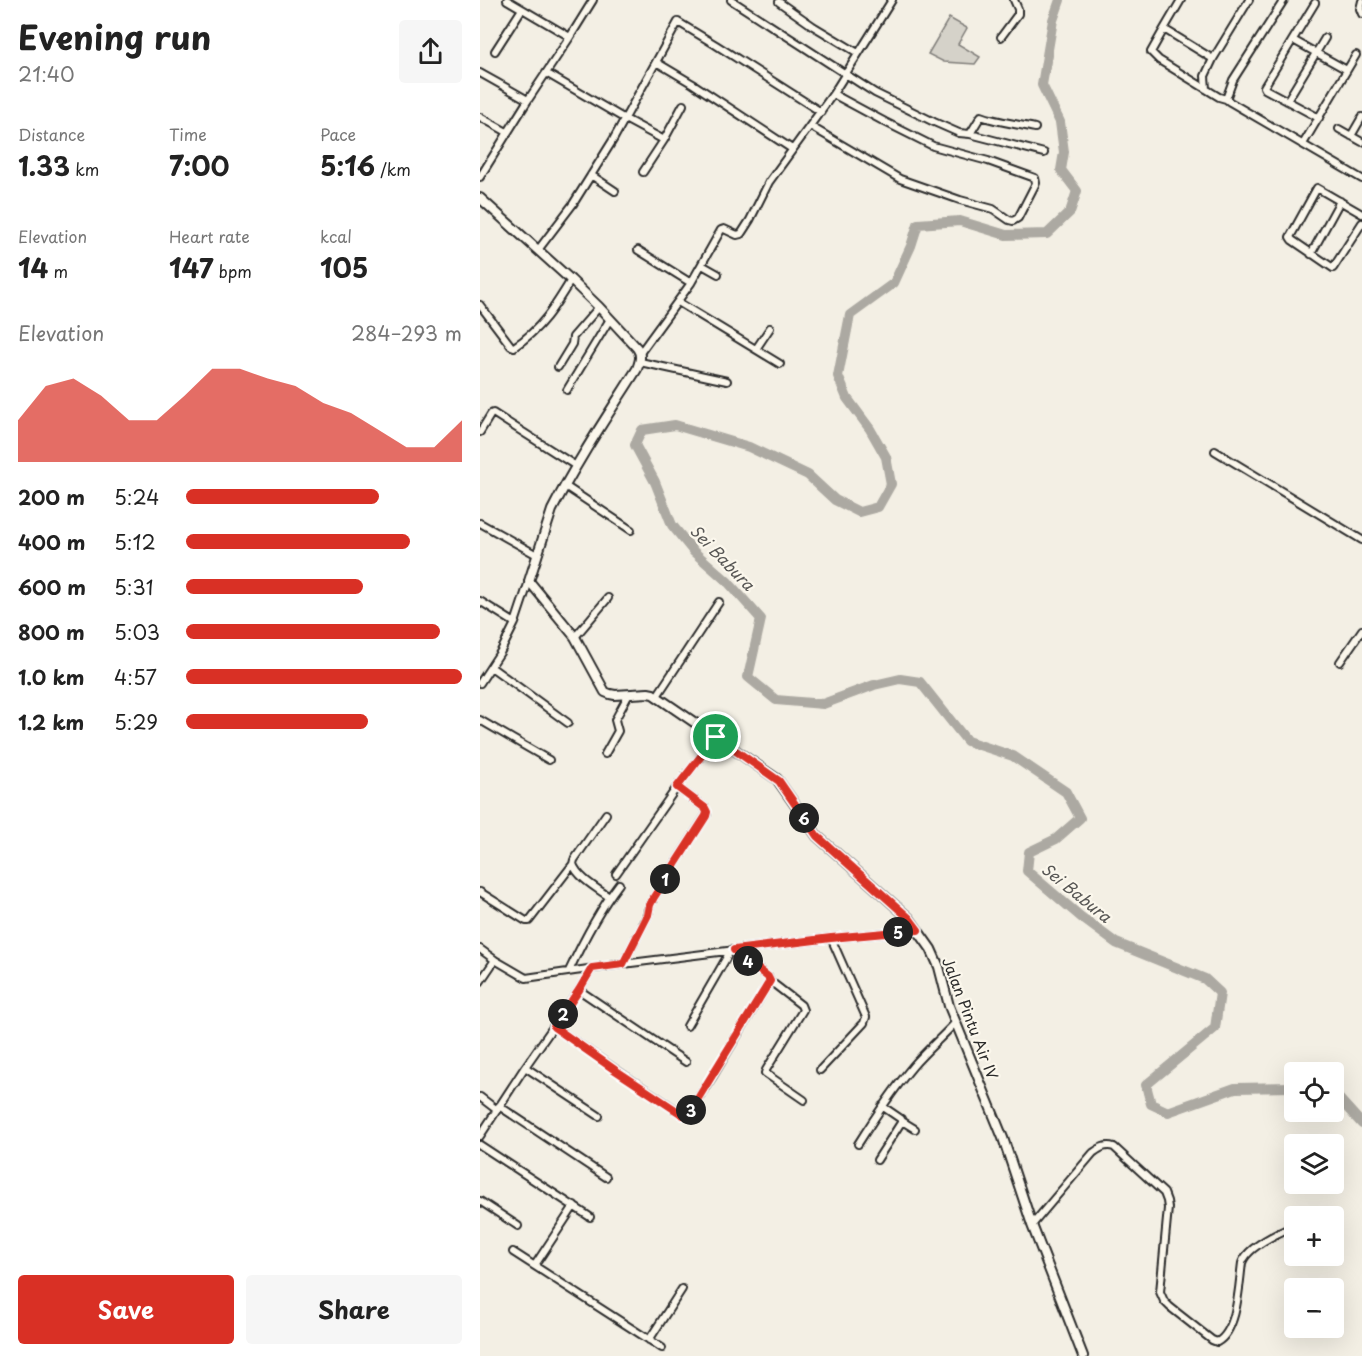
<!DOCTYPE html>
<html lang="en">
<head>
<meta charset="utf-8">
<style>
	:root { --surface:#fff; --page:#f6f6f6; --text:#222; --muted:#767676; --accent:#d93025 }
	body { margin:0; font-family:"Playpen Sans",sans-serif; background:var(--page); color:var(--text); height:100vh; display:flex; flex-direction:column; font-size:22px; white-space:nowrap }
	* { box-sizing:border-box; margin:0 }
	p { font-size:20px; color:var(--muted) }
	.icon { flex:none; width:33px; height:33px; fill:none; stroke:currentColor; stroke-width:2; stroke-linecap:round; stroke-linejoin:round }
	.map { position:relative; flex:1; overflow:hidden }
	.sheet { display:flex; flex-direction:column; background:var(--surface); width:480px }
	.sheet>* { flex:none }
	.buttons { position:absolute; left:804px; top:1062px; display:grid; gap:12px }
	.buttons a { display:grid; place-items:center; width:60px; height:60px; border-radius:6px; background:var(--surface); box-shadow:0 6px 24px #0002; font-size:30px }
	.pin { position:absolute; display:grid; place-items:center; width:51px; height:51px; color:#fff; margin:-26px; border:3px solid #fff; border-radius:50%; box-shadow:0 2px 6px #0007 }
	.km { position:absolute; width:30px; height:30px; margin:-15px; border-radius:50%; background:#222; color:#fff; font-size:16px; line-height:30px; text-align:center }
	.round { display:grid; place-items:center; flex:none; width:63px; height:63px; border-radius:6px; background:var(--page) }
	.head { display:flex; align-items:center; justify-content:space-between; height:102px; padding:0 18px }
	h1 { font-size:33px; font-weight:700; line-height:45px }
	.metrics { display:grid; grid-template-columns:repeat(3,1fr); gap:9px; height:102px; padding:6px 18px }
	.metrics div { display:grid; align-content:center }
	.metrics b { font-size:26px; font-weight:700 }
	.metrics small { font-size:16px; font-weight:400 }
	.metrics p { font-size:16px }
	.chart { height:168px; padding:12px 18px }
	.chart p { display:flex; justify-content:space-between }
	.chart svg { width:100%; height:108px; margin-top:6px; fill:var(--accent); opacity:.7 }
	.cta { display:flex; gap:12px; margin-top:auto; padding:12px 18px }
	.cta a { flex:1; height:69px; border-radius:6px; background:var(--accent); color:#fff; font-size:24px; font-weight:700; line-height:69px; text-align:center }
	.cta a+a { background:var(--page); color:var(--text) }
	ul { padding:0 18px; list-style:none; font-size:20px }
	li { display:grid; grid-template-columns:96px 72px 1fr; align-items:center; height:45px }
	li i { height:15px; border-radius:8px; background:var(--accent) }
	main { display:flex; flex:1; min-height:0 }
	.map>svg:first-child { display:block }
	.green { fill:#d5d2c9; stroke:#807e7a; stroke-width:1.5 }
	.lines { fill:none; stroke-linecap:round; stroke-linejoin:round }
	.river { stroke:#aca9a2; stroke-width:10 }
	.minor-casing { stroke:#2b2b2b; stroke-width:10 }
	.major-casing { stroke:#2b2b2b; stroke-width:12 }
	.minor { stroke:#fbf7ec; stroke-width:6 }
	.major { stroke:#fbf7ec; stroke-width:8 }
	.route-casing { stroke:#fff; stroke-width:12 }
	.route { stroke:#d93025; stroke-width:8 }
	.labels { text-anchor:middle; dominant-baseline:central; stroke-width:4.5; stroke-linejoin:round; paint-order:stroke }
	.street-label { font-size:15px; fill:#2b2b2b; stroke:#fbf7ec }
	.water-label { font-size:16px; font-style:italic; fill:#585755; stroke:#fbf7ec }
</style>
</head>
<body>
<main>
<section class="sheet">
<div class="head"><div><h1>Evening run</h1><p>21:40</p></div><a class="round"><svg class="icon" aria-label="share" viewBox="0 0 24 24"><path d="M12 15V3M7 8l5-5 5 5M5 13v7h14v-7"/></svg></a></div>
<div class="metrics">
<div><p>Distance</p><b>1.33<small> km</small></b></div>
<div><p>Time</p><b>7:00</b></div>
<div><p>Pace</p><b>5:16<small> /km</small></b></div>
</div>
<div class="metrics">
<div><p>Elevation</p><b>14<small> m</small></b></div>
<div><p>Heart rate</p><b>147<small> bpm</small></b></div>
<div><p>kcal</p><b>105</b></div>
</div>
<div class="chart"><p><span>Elevation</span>284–293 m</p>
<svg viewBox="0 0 160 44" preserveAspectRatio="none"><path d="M0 44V27L10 13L20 10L30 17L40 27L50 27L60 17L70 6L80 6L90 10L100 13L110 20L120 24L130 31L140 38L150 38L160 27V44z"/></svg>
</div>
<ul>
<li><b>200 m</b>5:24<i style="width:70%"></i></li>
<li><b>400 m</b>5:12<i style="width:81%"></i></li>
<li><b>600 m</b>5:31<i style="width:64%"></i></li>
<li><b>800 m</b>5:03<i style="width:92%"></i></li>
<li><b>1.0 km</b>4:57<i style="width:100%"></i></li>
<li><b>1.2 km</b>5:29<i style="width:66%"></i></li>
</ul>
<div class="cta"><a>Save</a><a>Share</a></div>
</section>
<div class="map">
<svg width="882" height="1356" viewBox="0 0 882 1356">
	<rect width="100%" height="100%" fill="#f3efe4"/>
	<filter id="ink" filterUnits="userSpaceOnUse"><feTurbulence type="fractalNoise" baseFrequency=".0167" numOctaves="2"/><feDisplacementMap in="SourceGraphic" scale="12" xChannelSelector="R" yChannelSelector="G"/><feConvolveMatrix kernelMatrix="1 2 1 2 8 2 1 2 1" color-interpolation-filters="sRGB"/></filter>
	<g filter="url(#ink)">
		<path class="green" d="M469,18L487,28L478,44L500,57L495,64L464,62L448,54Z"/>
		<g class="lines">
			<path class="river" d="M580,0L573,20L562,85L580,122L584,152L581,170L597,191L590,212L567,234L526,235L480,221L438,224L431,246L414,283L370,315L358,376L367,398L390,429L406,457L411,484L398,507L379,512L355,500L328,475L269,447L195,425L162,430L155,445L175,482L192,525L214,552L248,582L281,619L268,677L296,700L343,704L394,685L420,679L440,682L487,741L533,756L586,792L600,818L576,839L549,852L547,871L601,917L636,943L725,979L740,993L735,1028L666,1085L671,1104L688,1112L755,1088L814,1087
				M854,1093L882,1124"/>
			<defs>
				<path id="minor" d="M27,0L90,37
					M251,0L395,93L454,122L479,133L490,134L564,153
					M804,0L753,80L746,99L750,102L882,179
					M882,1L880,9L882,14
					M299,2L333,26L378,53
					M835,3L784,87L785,89L839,118
					M684,29L701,0
					M521,37L538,14V9L534,0
					M813,40L867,70
					M15,51L42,9
					M733,59L684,29L671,52L679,60L739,97L746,99
					M176,62L213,84L312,149
					M0,73L48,100
					M66,73L145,119L184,140
					M726,89L725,76L733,59L769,0
					M807,101L845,38
					M0,117L27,132
					M330,126L420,179L480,200L513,209L529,220L533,221L538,218L556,183L555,178L508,161L453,146L405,122L353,94
					M859,129L882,142
					M490,134L501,116C517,122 538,124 555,128
					M871,136L882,117
					M823,144L876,55
					M163,172L184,140L203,105
					M111,175L135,191
					M0,177L48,100L90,37L113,0
					M882,214L837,188L810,237L812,240L853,268L882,223
					M58,250L93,204L133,140L198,22L236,45L341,112
					M158,250L211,283
					M831,254L860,201
					M222,265L238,274
					M198,302L300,364
					M0,305L31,346L34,347C61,329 74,308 91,280
					M276,349L290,328
					M160,353L211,283L241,230L244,229L257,235L261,234L270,220L289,182L353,94L412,0
					M160,362L247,381
					M78,367L92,344L93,337L119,307
					M87,390L130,319
					M0,432L11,414L13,413L96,466
					M735,451L882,540
					M85,486L151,530
					M0,523L57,555
					M0,601L35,623
					M95,637L128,598
					M860,662L882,630
					M11,667L88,723
					M0,683L21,651L35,623L49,581
					M177,696L239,602
					M0,720L69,760
					M125,754L138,731L135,720L149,694
					M93,864C97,877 118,889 129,897
					M136,874L197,787L236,737
					M0,892L46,921H49L93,864L94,860L126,814
					M0,949L15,960L46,978L143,964L351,938L438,930
					M143,964L168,915L170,905L174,897L227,814L225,808L197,787
					M89,971C103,941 119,910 139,884
					M290,981L321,1005L323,1010L286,1070L285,1073L324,1100
					M0,982L15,960
					M99,990L206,1062
					M207,1026L251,950
					M74,1027L135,1069L202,1114L207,1115L233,1076L290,981L288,977L255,950
					M45,1067L119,1116
					M340,1070L384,1023L386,1017L351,938
					M0,1097L17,1110
					M19,1106L126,1177
					M422,1121L435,1129
					M0,1136L45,1067L99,990L112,968
					M378,1144C395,1117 412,1091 433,1066C446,1051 462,1037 476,1022
					M0,1145L110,1217
					M397,1160L422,1121L421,1119L402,1106
					M0,1201L38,1226
					M552,1225L613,1153C620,1148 625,1144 634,1147L684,1193L687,1201L688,1208L680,1292L684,1301L690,1307L732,1340L737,1342C758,1331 759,1284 762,1263C767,1247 800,1232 814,1226
					M33,1252L182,1348
					M55,1265L94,1206
					M169,1340L202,1289"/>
				<path id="major" d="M0,198L91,280L119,307L157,348C162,355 160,361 157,369C128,415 97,461 72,510L49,581L95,637L125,692L130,694L135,695L168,693L173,694L297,779L337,836L429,918L451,949L459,967L469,1006L523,1138L552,1225L603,1356"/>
			</defs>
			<use href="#minor" class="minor-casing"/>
			<use href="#major" class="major-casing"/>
			<use href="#minor" class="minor"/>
			<use href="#major" class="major"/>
		</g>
	</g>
	<g class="lines" filter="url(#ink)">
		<defs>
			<path id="route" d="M236,737L299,781L337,836L429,918L438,930L351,938L254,950L288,977L290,981L209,1113L203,1115L135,1070L74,1027L99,990L112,968L143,964L168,915L170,905L174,897L226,816L227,812L225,808L197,787Z"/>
		</defs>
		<use href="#route" class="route-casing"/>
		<use href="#route" class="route"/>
	</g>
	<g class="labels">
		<g class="street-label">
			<text transform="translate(491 1018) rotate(69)">Jalan Pintu Air IV</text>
		</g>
		<g class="water-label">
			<text transform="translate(243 557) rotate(46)">Sei Babura</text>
			<text transform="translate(597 892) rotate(39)">Sei Babura</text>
		</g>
	</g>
</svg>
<div class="buttons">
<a><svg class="icon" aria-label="locate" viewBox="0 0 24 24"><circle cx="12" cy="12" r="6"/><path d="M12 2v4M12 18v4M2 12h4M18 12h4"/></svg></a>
<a><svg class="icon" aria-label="layers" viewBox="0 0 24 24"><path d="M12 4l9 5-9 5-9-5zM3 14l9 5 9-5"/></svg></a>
<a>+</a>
<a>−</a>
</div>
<div class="pin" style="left:236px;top:737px;background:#1e9e55"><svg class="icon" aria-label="arrive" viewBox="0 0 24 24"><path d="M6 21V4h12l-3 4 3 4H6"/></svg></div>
<b class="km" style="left:185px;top:879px">1</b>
<b class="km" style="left:83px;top:1014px">2</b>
<b class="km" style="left:211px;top:1110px">3</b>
<b class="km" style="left:268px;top:961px">4</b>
<b class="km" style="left:418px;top:932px">5</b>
<b class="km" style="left:324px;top:818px">6</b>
</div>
</main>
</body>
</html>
